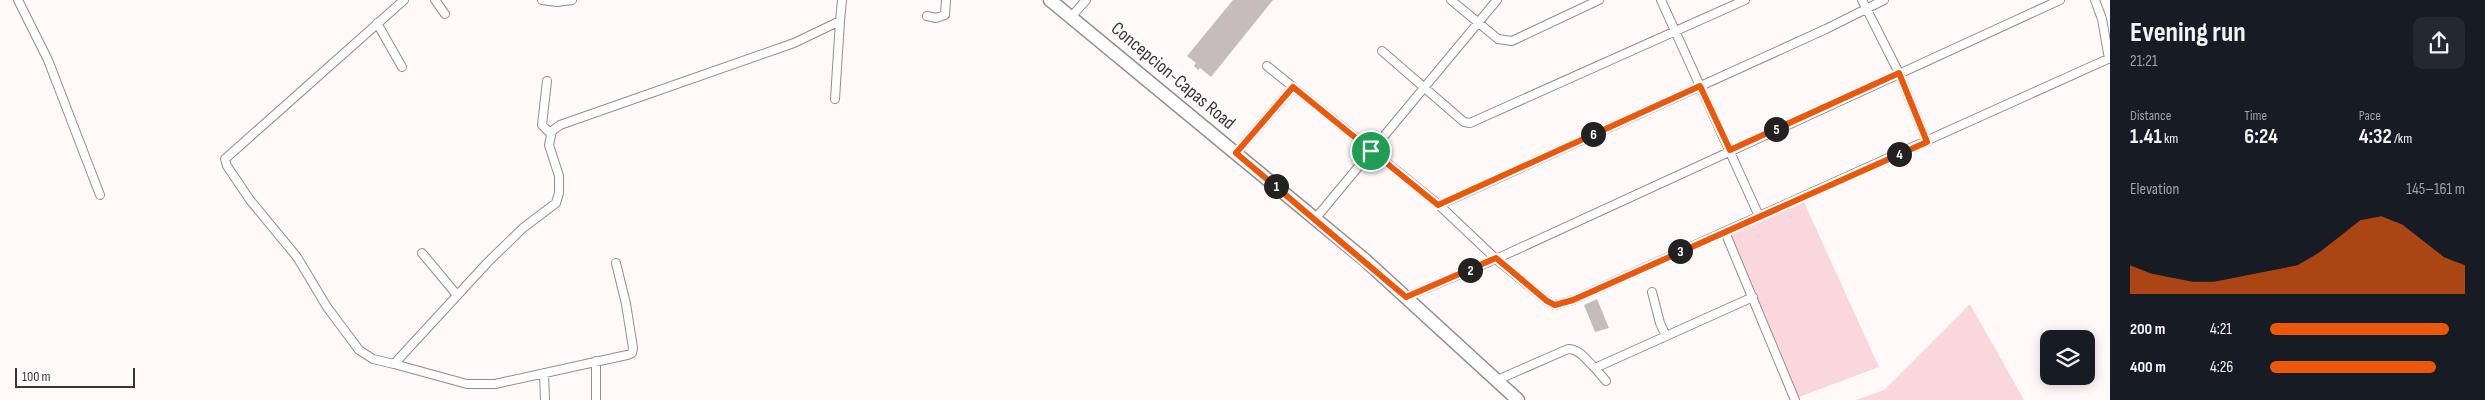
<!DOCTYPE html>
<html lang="en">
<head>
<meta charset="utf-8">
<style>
	:root { --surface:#171b24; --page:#242831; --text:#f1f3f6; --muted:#9ea1a6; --accent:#ea580c }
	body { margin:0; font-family:"Sofia Sans Condensed",sans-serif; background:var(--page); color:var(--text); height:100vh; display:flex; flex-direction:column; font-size:19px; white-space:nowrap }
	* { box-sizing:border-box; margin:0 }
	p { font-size:16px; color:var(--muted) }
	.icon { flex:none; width:28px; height:28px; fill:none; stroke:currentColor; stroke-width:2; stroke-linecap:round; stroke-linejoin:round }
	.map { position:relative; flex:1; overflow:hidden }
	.sheet { display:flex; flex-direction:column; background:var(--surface); width:375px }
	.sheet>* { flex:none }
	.controls { position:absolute; left:2040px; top:330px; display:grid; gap:10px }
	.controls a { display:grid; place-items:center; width:55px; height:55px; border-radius:10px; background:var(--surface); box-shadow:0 2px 12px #0003; font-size:25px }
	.scale { position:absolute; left:15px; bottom:12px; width:120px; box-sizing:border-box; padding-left:5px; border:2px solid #393536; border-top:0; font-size:14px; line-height:18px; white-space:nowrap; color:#393536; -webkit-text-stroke:4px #fff; paint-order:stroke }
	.pin { position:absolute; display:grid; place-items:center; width:42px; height:42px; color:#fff; margin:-21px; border:2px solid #fff; border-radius:50%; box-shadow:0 1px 5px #0007 }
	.km { position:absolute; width:25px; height:25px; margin:-12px; border-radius:50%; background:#222; color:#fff; font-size:14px; line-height:25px; text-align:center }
	.round { display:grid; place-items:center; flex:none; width:52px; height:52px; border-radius:10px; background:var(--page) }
	.head { display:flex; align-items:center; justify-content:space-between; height:85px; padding:0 20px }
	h1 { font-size:28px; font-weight:700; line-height:38px }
	.stats { display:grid; grid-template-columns:repeat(3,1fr); gap:8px; height:85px; padding:5px 20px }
	.stats div { display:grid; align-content:center }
	.stats b { font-size:21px; font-weight:700 }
	.stats small { font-size:14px; font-weight:400 }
	.stats p { font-size:14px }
	.chart { height:140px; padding:10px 20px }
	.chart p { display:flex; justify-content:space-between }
	.chart svg { width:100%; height:90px; margin-top:5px; fill:var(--accent); opacity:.7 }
	ul { padding:0 20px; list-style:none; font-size:16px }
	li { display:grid; grid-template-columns:80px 60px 1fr; align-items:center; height:38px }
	li i { height:12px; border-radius:6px; background:var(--accent) }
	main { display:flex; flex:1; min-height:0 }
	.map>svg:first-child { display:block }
	.green { fill:#f9d7dc }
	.building { fill:#c5bcbd }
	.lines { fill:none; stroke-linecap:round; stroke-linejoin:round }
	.street-casing { stroke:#948b8d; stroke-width:10 }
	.primary-casing { stroke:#948b8d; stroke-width:15 }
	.street { stroke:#fff; stroke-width:8 }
	.primary { stroke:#fff; stroke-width:12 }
	.route-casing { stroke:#fff; stroke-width:10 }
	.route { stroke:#ea580c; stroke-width:6 }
	.labels { text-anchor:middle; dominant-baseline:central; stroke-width:5; stroke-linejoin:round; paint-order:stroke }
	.street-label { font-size:19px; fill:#393536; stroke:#fff }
</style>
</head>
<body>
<main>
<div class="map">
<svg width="2110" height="400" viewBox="0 0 2110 400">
	<rect width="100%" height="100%" fill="#fff9fa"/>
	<path class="green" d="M1804,202L1879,367L1799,397L1729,234Z
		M1970,304L2024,400H1856L1884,390Z"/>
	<path class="building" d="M1233,0H1273L1211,77L1200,68L1198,70L1194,66L1196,63L1187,56Z
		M1597,299L1609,328L1595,332L1584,305Z"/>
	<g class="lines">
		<defs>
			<path id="street" d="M18,0L48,60L100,195
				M435,0L445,14
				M542,0L557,2L572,0
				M1451,0L1498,39L1512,41L1599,0
				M1661,0L1759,216
				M1862,0L1899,73L1927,142
				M2095,0L2102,19L2109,59
				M927,16L936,18L945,15L946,0
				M1072,16L1086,0
				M377,23L402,67
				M1382,51L1464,122L1470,123L1745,0
				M1267,66L1439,205L1496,259L1547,301L1555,305L1573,300L2110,58
				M547,81L542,125L550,133
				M835,99L840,21
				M1236,153L1293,87
				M1439,205L1826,29L1884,0
				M1315,219L1497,0
				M1725,232L1795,400
				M422,253L457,295
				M616,263L626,304L633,348L632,353L627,355L495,384H467L394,364L488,262L523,228L556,203L559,193V176L549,145L552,131L560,125L794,43L840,21L842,0
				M1652,292L1660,323L1666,336
				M1406,297L1496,259L2060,0
				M394,364L373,359L359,350L327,307L297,257L250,200L227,166L225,159L404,0
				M1595,368L1606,381
				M544,373L545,400
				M1497,380L1568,349C1580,349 1587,361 1595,368L1753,297
				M596,400V361"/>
			<path id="primary" d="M1050,0L1365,260L1518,400"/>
		</defs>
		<use href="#street" class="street-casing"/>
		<use href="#primary" class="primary-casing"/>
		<use href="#street" class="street"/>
		<use href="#primary" class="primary"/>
	</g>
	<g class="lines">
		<defs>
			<path id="route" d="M1899,73L1927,142L1573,300L1555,305L1547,301L1496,258L1406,297L1236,153L1293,87L1438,205L1700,86L1730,150Z"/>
		</defs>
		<use href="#route" class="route-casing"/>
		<use href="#route" class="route"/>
	</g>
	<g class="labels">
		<g class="street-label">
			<text transform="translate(1173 76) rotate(40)">Concepcion-Capas Road</text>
		</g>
	</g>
</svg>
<div class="controls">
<a><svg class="icon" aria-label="layers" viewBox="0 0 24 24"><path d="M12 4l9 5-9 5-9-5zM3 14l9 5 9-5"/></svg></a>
</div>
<div class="scale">100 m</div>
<div class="pin" style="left:1371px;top:151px;background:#1e9e55"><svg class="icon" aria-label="arrive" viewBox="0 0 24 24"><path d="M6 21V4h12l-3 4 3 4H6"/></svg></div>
<b class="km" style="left:1276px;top:186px">1</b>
<b class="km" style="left:1470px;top:270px">2</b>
<b class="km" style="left:1680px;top:251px">3</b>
<b class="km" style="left:1899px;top:154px">4</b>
<b class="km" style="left:1776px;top:129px">5</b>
<b class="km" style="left:1593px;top:134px">6</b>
</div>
<section class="sheet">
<div class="head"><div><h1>Evening run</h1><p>21:21</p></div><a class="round"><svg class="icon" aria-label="share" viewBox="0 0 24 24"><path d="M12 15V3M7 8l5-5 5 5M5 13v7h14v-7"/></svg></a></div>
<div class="stats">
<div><p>Distance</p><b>1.41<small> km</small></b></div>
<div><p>Time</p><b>6:24</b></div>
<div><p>Pace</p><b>4:32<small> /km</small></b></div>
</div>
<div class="chart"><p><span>Elevation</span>145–161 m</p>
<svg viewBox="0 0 160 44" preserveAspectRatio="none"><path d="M0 44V30L10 34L20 36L30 38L40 38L50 36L60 34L70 32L80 30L90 24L100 16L110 8L120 6L130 10L140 18L150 26L160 30V44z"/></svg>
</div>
<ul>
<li><b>200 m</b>4:21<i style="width:92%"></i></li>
<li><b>400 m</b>4:26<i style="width:85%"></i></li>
</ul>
</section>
</main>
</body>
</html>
